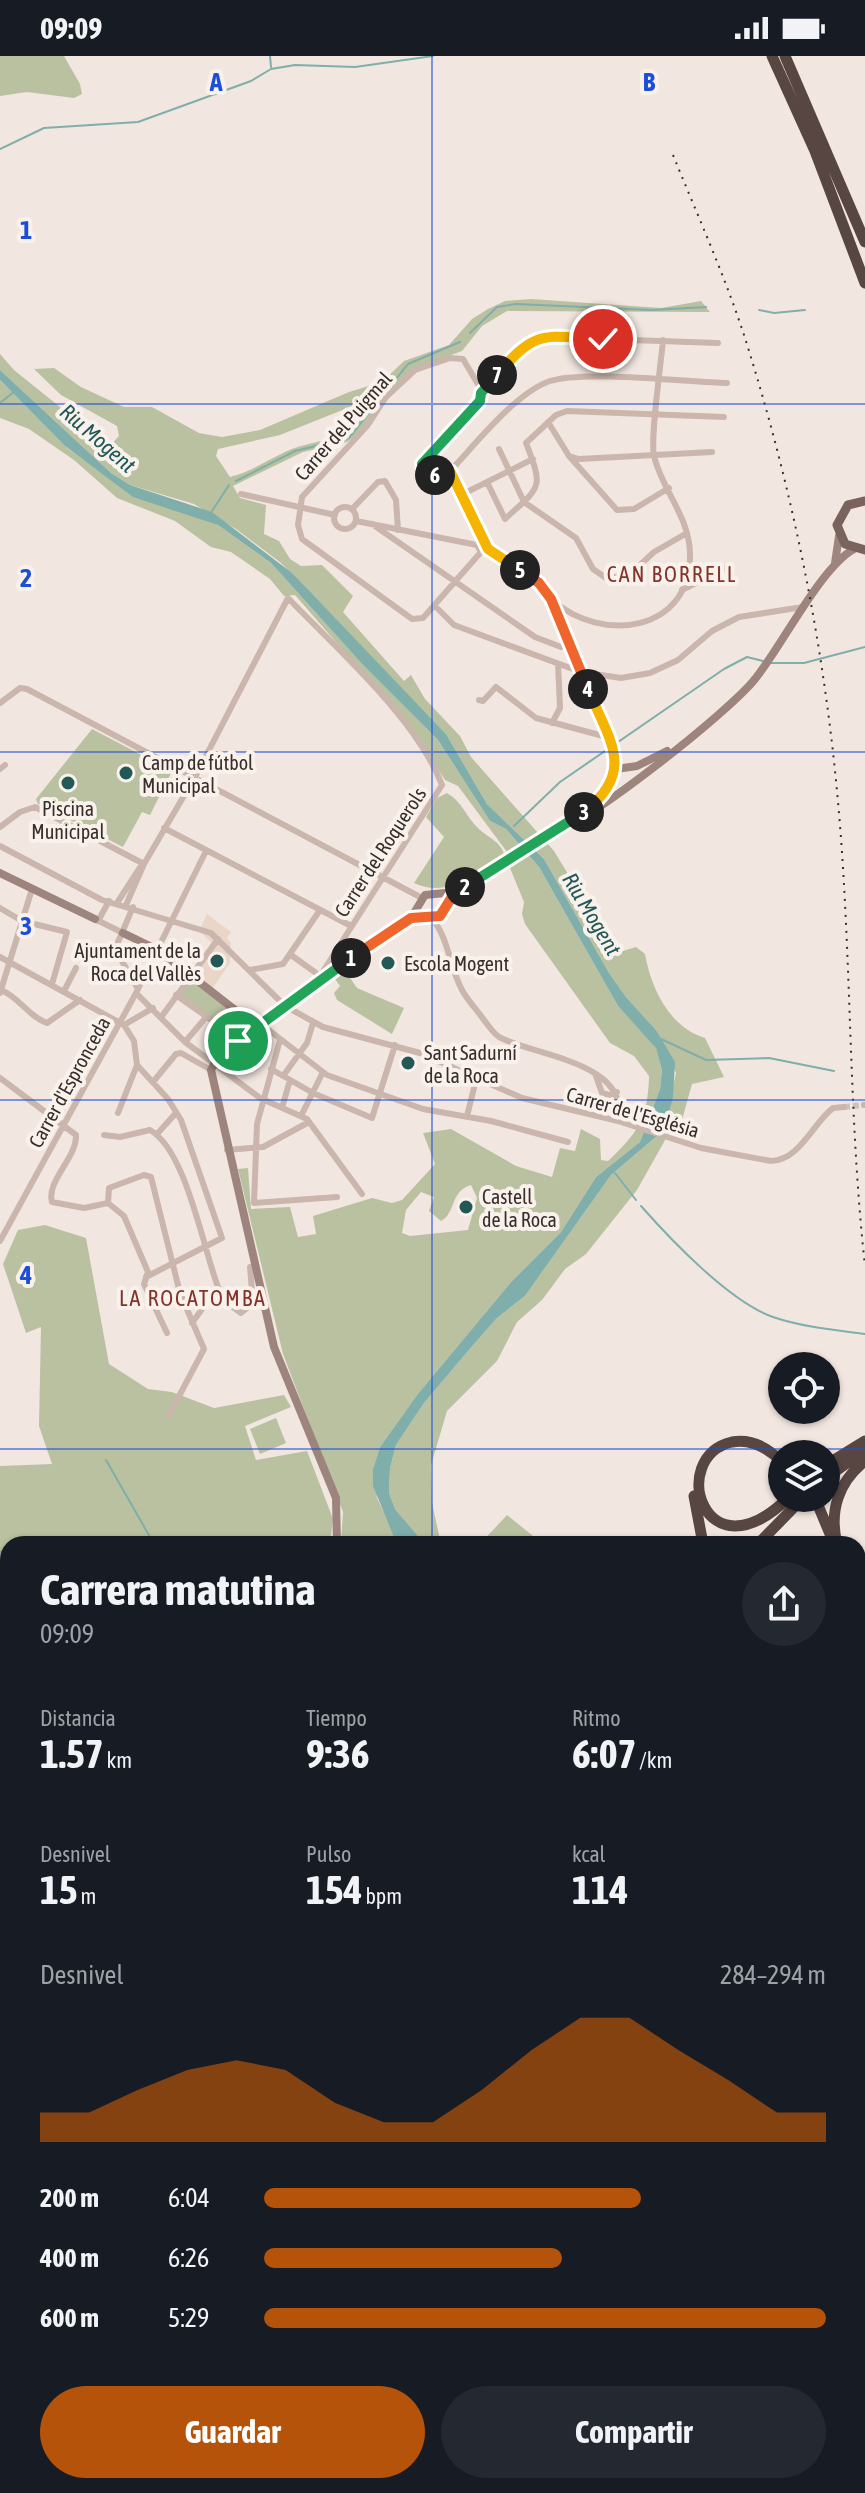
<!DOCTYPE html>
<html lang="es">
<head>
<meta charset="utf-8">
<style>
	:root { --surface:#171b24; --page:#242831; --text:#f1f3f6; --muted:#9ea1a6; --accent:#b45309 }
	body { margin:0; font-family:"Asap Condensed",sans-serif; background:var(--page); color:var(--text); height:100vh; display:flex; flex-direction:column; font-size:30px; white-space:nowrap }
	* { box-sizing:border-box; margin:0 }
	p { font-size:26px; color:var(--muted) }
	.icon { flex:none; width:44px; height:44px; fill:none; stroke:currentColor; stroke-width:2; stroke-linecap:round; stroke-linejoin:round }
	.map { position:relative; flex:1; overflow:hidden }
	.panel { position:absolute; left:0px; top:1480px; width:866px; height:958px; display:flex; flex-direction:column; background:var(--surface); border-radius:24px 24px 0 0; box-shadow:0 2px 6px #0004 }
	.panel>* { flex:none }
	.tools { position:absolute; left:768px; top:1296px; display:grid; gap:16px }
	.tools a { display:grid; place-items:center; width:72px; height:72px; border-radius:50%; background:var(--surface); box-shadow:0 2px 6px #0004; font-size:40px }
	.pin { position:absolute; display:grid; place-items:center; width:68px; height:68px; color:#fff; margin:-34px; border:4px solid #fff; border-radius:50%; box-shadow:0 2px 8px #0007 }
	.km { position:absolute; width:40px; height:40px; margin:-20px; border-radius:50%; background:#222; color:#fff; font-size:22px; line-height:40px; text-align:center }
	.round { display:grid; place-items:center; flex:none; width:84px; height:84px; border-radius:42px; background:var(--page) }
	.headline { display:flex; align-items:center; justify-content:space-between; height:136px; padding:0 40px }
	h1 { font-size:44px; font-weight:700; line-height:60px }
	.metrics { display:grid; grid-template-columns:repeat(3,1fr); gap:12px; height:136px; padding:8px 40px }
	.metrics div { display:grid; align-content:center }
	.metrics b { font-size:40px; font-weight:700 }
	.metrics small { font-size:22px; font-weight:400 }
	.metrics p { font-size:22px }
	.chart { height:224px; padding:16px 40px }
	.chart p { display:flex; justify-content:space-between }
	.chart svg { width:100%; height:144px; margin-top:8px; fill:var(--accent); opacity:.7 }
	.action { display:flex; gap:16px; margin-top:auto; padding:16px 40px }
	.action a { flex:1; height:92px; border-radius:48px; background:var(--accent); color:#fff; font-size:32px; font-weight:700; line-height:92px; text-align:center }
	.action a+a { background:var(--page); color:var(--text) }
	ul { padding:0 40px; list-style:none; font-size:26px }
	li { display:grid; grid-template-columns:128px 96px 1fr; align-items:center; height:60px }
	li i { height:20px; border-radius:10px; background:var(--accent) }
	.status { display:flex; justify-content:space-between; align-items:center; height:56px; padding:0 40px; background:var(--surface); direction:ltr }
	.status svg { height:22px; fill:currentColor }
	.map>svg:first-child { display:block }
	.green { fill:#b9c1a0; fill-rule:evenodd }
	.plaza { fill:#e9d6c8 }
	.water { fill:#80aeaa }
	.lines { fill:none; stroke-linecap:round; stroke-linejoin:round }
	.stream { stroke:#80aeaa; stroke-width:2 }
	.street-tunnel { stroke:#cdc2bc; stroke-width:6; stroke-dasharray:6 3; stroke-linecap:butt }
	.street { stroke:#cab6ac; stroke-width:6 }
	.secondary { stroke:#9d857d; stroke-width:8 }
	.primary { stroke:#79635c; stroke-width:9 }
	.highway { stroke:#584642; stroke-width:11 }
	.rail { stroke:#382d2a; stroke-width:2; stroke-dasharray:2 6; stroke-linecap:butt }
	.split-1-casing { stroke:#fff; stroke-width:16 }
	.split-2-casing { stroke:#fff; stroke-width:16 }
	.split-3-casing { stroke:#fff; stroke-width:16 }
	.split-4-casing { stroke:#fff; stroke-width:16 }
	.split-5-casing { stroke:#fff; stroke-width:16 }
	.split-6-casing { stroke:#fff; stroke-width:16 }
	.split-7-casing { stroke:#fff; stroke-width:16 }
	.split-8-casing { stroke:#fff; stroke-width:16 }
	.split-1 { stroke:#22a559; stroke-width:10 }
	.split-2 { stroke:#f0652b; stroke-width:10 }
	.split-3 { stroke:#22a559; stroke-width:10 }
	.split-4 { stroke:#f5b400; stroke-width:10 }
	.split-5 { stroke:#f0652b; stroke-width:10 }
	.split-6 { stroke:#f5b400; stroke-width:10 }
	.split-7 { stroke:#22a559; stroke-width:10 }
	.split-8 { stroke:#f5b400; stroke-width:10 }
	.grid { fill:none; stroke:#1d4ed8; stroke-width:2; stroke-opacity:0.55 }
	.poi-dot { fill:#225855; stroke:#f9f2ec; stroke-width:3 }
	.labels { text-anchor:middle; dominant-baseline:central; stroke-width:8; stroke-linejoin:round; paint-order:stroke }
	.street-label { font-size:20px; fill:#382d2a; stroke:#f9f2ec }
	.poi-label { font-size:20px; fill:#382d2a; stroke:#f9f2ec; text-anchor:start }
	.water-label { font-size:22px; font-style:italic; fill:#225855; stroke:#f9f2ec }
	.neighbourhood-label { font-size:22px; letter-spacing:2px; fill:#833327; stroke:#f9f2ec }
	.grid-label { font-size:26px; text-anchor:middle; font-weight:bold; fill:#1d4ed8; stroke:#f9f2ec; stroke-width:8; stroke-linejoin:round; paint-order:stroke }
</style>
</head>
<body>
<div class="status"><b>09:09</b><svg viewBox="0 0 49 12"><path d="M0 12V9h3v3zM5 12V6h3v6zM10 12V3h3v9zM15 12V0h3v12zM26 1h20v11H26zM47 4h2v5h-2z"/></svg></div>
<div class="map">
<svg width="865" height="2437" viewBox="0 0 865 2437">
	<rect width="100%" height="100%" fill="#f2e7e0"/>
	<path class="green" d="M0,0H64L80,28L82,38L74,42L27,36L0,40Z
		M531,243L661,252L701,245L710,256L507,255L482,270L462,295L411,314L380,344L360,377L347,386L303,396L233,430L240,442L266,449L264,478L279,485L290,503L301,510L322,509L353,540L343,556L404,625L411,619L425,643L460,680L471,701L554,795L610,887L623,895L636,891L645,898C651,932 669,971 705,982L724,1021L692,1028L682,1064L669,1077L637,1134L586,1198L565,1213L542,1244L517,1266L497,1305L447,1355L431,1409L432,1447L441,1488H425L395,1453L389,1437L390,1412L396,1389L424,1347L468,1295L497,1262L525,1240L611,1119L664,1074L676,1017L656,974L626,941L609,917L544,803L487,748L446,678L281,507L236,473L194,448L130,429L111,417L0,314V298L14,314L60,351L83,377L107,393L119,380L117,370L61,339L34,313L54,312L81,331L124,351H152L199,377L222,381L260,374L349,336L382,326L404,305L449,289L472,263L488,253L505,245ZM370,343L369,354C344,388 321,381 287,395C267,404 251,416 230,421L216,400L218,393L280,379Z
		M0,324L67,392L105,419L218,469L271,507L363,609L438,684L490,765L506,773L539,811L618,950L656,991L662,1014L660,1033L640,1086L596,1121L561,1176L511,1226L417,1339L380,1391L373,1413L377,1442L399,1488H341L343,1456L283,1298L238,1113L248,1112L251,1153L290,1151L298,1181L316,1178L313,1160L372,1142L392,1147L402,1144L435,1108L423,1077L451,1073L516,1110L552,1121L560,1092L575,1095L581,1073L600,1083L601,1104L608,1105C638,1077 648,1062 649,1020L634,1000L610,987L525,868L522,858L524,846L510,812L516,808L458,730L445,724L410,671L295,539L284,540L270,523L231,496L211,491L175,465L117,442L74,404L29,373L0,362ZM471,1129L477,1142L468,1174L410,1180L402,1177L406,1154L421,1136L434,1141L429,1155L441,1165C456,1157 450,1135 471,1129Z
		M92,673L172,715L150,759L142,756L123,791L38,748L36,743Z
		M447,737C463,747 465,759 478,772C489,783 500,784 505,800C477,817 447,843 414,827L444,781L426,761L437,742Z
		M344,913L357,932L404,952L392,978L337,944L334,937L340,930L333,920Z
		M192,921L250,966V971L231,986L214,966L178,938Z
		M45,1169L86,1182L109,1308L148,1333L172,1336L214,1352L284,1339L291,1351L245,1370L256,1404L307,1395L333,1463L330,1488H8V2119L0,2123V1410L52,1408L39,1370L41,1271L26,1277L3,1208L18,1174Z
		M276,1362L286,1387L260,1398L250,1373Z
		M507,1459L543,1488H480Z
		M858,1980L865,1985L862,2085L858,2081Z"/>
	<path class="plaza" d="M207,858L231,876L227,882L231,887L230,907L212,933L191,916L212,887L199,875Z"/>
	<path class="water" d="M0,314L111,417L130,429L212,456L292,517L446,678L487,748L544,803L609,917L626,941L656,974L675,1006L673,1041L664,1074L611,1119L525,1240L497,1262L468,1295L424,1347L396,1389L390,1412L389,1437L395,1453L425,1488H399L394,1481L373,1430V1413L380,1391L417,1339L511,1226L561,1176L596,1121L640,1086L660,1033L662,1014L656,992L618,950L539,811L506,773L490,765L438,684L363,609L271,507L218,469L133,441L65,390L0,324Z"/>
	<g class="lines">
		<path class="stream" d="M270,0L271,11
			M0,93L44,72L138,66L251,25L271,13L295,9L355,11L433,0
			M759,254L774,257L805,254
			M470,277L497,251L516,248L652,254L706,251
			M0,347L15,335
			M236,425L295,395L349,382L408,308L460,286
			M212,455L229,429
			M771,607H804L865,591
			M514,770L560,726L724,613L747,601L763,605
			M661,983L706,1004L769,1002L834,1015
			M615,1117L636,1144
			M641,1150C671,1184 730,1246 773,1261C802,1271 835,1274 865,1278
			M106,1404L154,1488
			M0,1496L8,1494
			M0,1625L8,1624
			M858,1823L865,1821
			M0,2399H8
			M197,2437L202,2430"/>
		<path class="street-tunnel" d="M844,1051L864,1049"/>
		<path class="street" d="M481,337L527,286L543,281L718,287
			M548,366L569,400L579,403L712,396
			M499,393L524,446L576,482L593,513L606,522L628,520L654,496L687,477
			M569,400L617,454L634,453L669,432
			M450,415L429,420L421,413L480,345L482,335L463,303L450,302L415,314L386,341L367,370L302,441L298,469L302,483L412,563L423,562L481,496
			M450,415C475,389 515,337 550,325C584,314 687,326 727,327
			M450,415L483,485
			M487,426L505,463C541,430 544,433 526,387L556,359L567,355L724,361
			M241,438L335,459
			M461,439L533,403
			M334 462a11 11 0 1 1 22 0a11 11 0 1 1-22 0Z
			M352,453L378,426L385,425L396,444L398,474
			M356,465L477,489
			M372,468L535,581L561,591
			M488,493L481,496L477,489L486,486L488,493L533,523L549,539L616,702
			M682,534L725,512
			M551,543C602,589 692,576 690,497C689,460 662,434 654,400C650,382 661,308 663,284
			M435,550L454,569L581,616L621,622L650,617L678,604L712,575L739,561L803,551
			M479,644L483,645L496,631L536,662L607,681
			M0,647L20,632L27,633L422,842
			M552,667L560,652L558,608
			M0,713L5,709
			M0,771L20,756L35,751L144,808
			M164,772L351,870
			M0,790L102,844L211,877L285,950L323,971L420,997L522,1042L618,1065L701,1092L771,1105C800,1104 813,1067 833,1052L844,1051
			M117,847L141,810
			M126,849L144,808L195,721L288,542C337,593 417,663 442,729L320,920
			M133,851L115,893L138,933
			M0,852L22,865L67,876L52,928
			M431,861C449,882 449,910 462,934C468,945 477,954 484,964C489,970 493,978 501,982C537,1000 631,1007 618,1065
			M95,863L123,877
			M98,865L109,845
			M291,899L323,922
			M0,901L124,969L134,985L137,1009L168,1043L181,1064L222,1182L146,1221
			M250,914L283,908L320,854
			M1,934C20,942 28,960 47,967L80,944
			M64,935L76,912
			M0,937L32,833
			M136,937L185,986L260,1042L307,1063L362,1138
			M176,939L214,966L233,988
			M162,960L218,883
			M261,968L327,1019L423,1053L491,1065L568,1086
			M124,969L153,952
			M280,984L257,1068L254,1147L337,1141
			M185,986L207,960
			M271,1013L313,1037L372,1062L395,989
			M283,1020L307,987L313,967
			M596,1020L602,1037L609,1039L617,1036
			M0,1022L76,1079C77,1102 46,1125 52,1146L84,1152L108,1147
			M153,1026L176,998L181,997L211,1014
			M864,1049H865
			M282,1052L290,1024
			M118,1057L137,1009
			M301,1060L323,1016
			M467,1060L476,1024
			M157,1078L176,1057
			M104,1079L120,1081L150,1074C186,1094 203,1192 218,1231L226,1246L241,1257L253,1247L250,1211L254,1210
			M227,1094L263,1091L309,1066
			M0,1185L136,937L206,795
			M192,1267L218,1231
			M167,1277L144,1228L148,1216L124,1160L108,1147L109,1132L144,1119L151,1121L180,1237L204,1293L169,1359
			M858,1679L865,1687
			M858,2127L865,2118
			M404,2430L448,2437
			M507,2430L516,2437
			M619,2430L638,2437
			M637,2430L644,2437
			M799,2430L809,2437
			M547,2437L572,2430
			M675,2437L694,2430"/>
		<path class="secondary" d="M835,507L839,480
			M616,713L637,710L667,695
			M597,745L615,720L616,702
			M552,778C588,767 730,655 755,623C782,590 820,512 854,493
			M0,817L95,863
			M412,862L440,860L455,836L555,775
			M123,877L158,894L257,971
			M337,1488L336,1442L274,1291L211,1014L217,1002L233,988L334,913L411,862L425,839L455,836
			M0,2303L8,2299
			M858,2373L865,2378
			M736,2430L745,2437"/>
		<path class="primary" d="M865,445L848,449L837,469L845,488L865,494"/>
		<path class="highway" d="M772,0L815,95L865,227
			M785,0L865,186
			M782,1406C769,1393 752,1382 732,1386C667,1401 704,1524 788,1442
			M826,1409L865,1385
			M826,1422L865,1394
			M694,1440L703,1488
			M815,1442L830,1478
			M758,1488L803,1442
			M837,1488C829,1456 838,1426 865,1405
			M858,1550L865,1568
			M858,1569L865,1588
			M0,2148L8,2143
			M0,2157L8,2152"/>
		<path class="rail" d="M673,99C697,158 724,218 744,279C792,430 824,588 838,746C852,900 848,1056 865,1210"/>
	</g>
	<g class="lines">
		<defs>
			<path id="split-1" d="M238,985L351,902"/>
			<path id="split-2" d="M351,902L411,862L440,860L455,836L465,831"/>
			<path id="split-3" d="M465,831L584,756"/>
			<path id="split-4" d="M584,756C637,715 609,684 588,633"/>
			<path id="split-5" d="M520,514L539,527L551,543L588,633"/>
			<path id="split-6" d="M435,419L450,415L488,493L520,514"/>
			<path id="split-7" d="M435,419L424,418L422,408L480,345L481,337L497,319"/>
			<path id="split-8" d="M497,319C537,271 544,281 603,283"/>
		</defs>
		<use href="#split-1" class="split-1-casing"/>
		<use href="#split-2" class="split-2-casing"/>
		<use href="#split-3" class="split-3-casing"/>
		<use href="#split-4" class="split-4-casing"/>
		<use href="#split-5" class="split-5-casing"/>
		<use href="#split-6" class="split-6-casing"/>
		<use href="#split-7" class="split-7-casing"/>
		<use href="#split-8" class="split-8-casing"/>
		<use href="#split-1" class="split-1"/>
		<use href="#split-2" class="split-2"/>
		<use href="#split-3" class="split-3"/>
		<use href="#split-4" class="split-4"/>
		<use href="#split-5" class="split-5"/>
		<use href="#split-6" class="split-6"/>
		<use href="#split-7" class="split-7"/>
		<use href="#split-8" class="split-8"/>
	</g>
	<path class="grid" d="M432,0V1488M0,348H865M0,696H865M0,1044H865M0,1393H865M0,1741H8M858,1741H865M0,2089H8M858,2089H865M432,2430V2437"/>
	<g class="poi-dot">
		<circle cx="126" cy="717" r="8"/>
		<circle cx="68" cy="727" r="8"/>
		<circle cx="217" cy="905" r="8"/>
		<circle cx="388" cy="907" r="8"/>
		<circle cx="408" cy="1007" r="8"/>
		<circle cx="466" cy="1151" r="8"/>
	</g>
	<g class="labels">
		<g class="street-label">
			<text transform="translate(343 370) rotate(-49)">Carrer del Puigmal</text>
			<text transform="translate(380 796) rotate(-57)">Carrer del Roquerols</text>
			<text transform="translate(69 1026) rotate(-61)">Carrer d'Espronceda</text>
			<text transform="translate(633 1056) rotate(16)">Carrer de l'Església</text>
		</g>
		<g class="poi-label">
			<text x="142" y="706">Camp de fútbol<tspan x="142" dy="23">Municipal</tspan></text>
			<text x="68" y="752" text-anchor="middle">Piscina<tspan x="68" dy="23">Municipal</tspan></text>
			<text x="201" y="894" text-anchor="end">Ajuntament de la<tspan x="201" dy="23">Roca del Vallès</tspan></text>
			<text x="404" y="907">Escola Mogent</text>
			<text x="424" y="996">Sant Sadurní<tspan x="424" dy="23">de la Roca</tspan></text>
			<text x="482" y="1140">Castell<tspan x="482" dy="23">de la Roca</tspan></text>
		</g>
		<g class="water-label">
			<text transform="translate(98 382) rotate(41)">Riu Mogent</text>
			<text transform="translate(592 858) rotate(59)">Riu Mogent</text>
		</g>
		<g class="neighbourhood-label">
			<text x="672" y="518">CAN BORRELL</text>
			<text x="193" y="1242">LA ROCATOMBA</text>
		</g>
	</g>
	<g class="grid-label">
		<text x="216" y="35">A</text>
		<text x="649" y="35">B</text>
		<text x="26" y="183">1</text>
		<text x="26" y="531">2</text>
		<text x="26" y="879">3</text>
		<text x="26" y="1228">4</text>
	</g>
</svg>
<div class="tools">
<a><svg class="icon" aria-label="locate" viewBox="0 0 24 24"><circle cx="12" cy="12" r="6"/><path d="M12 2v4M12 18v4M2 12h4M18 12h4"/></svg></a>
<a><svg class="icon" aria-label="layers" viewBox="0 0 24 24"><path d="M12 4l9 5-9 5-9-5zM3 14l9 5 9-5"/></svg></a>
</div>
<div class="pin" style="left:238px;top:985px;background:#1e9e55"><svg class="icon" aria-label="arrive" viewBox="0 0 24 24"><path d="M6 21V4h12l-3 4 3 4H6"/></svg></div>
<div class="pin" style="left:603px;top:283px;background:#d93025"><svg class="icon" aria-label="check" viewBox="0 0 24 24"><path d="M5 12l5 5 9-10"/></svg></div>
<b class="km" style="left:351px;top:902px">1</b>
<b class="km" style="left:465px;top:831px">2</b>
<b class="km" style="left:584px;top:756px">3</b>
<b class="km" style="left:588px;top:633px">4</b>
<b class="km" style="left:520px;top:514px">5</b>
<b class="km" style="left:435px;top:419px">6</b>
<b class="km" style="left:497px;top:319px">7</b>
<section class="panel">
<div class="headline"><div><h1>Carrera matutina</h1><p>09:09</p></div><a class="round"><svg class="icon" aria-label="share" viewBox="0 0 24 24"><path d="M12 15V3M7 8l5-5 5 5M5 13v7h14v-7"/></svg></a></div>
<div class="metrics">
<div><p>Distancia</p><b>1.57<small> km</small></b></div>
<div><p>Tiempo</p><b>9:36</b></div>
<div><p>Ritmo</p><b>6:07<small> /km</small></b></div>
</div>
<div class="metrics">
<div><p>Desnivel</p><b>15<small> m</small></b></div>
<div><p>Pulso</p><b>154<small> bpm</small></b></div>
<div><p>kcal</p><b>114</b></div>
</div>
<div class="chart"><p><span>Desnivel</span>284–294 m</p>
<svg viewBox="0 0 160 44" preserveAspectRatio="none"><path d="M0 44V35L10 35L20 28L30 22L40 19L50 22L60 32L70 38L80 38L90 28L100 16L110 6L120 6L130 16L140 25L150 35L160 35V44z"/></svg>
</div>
<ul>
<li><b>200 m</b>6:04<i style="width:67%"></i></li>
<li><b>400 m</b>6:26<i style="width:53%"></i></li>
<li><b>600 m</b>5:29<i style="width:100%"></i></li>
</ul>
<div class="action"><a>Guardar</a><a>Compartir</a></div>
</section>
</div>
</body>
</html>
